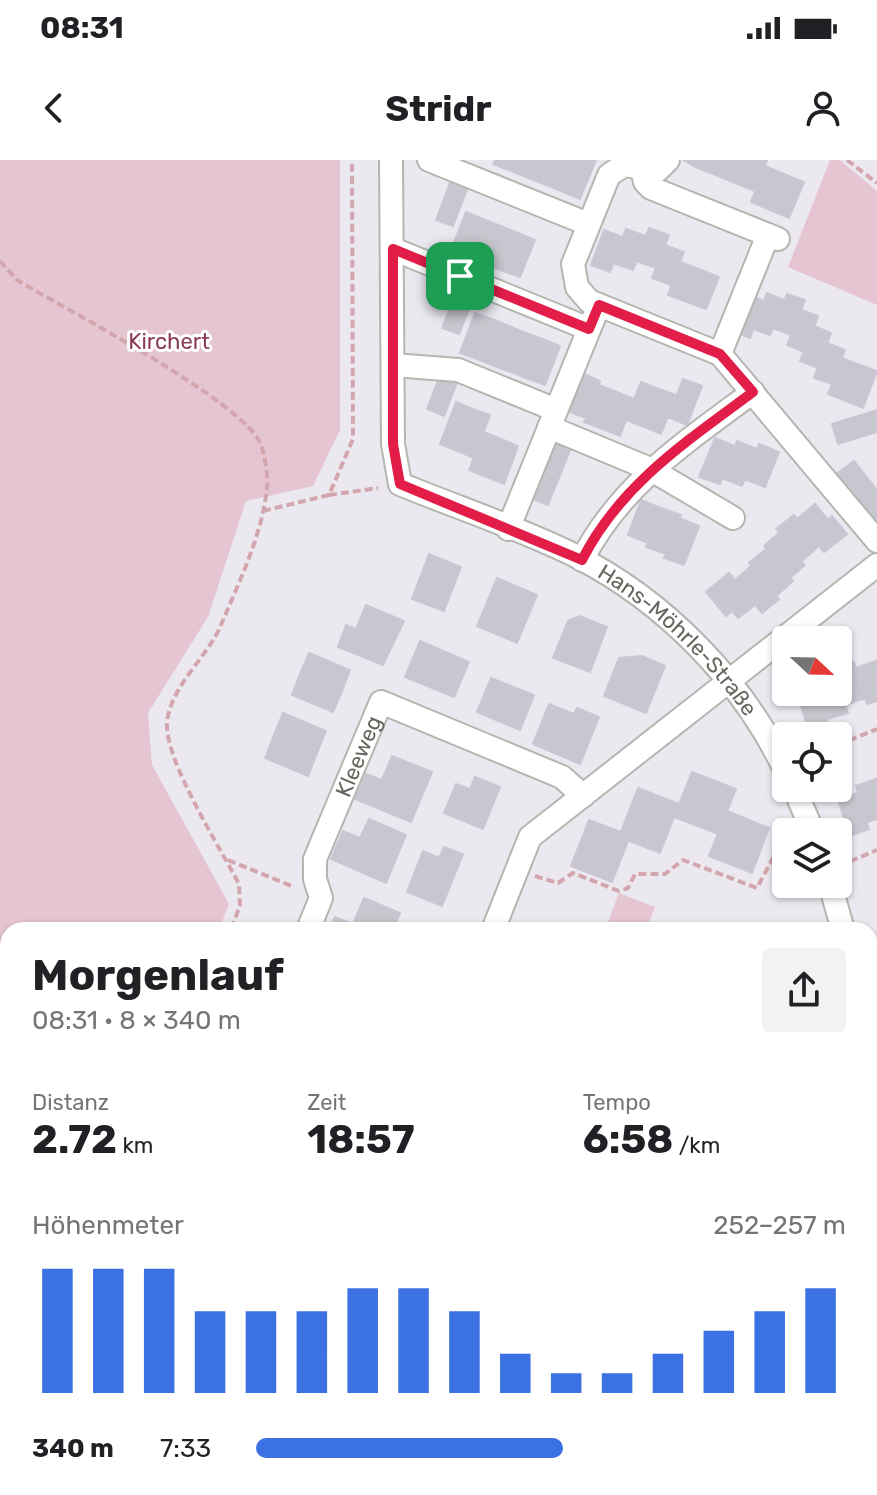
<!DOCTYPE html>
<html lang="de">
<head>
<meta charset="utf-8">
<style>
	:root { --surface:#fff; --page:#f2f2f2; --text:#202124; --muted:#757577; --accent:#3b71e3 }
	body { margin:0; font-family:Rubik,sans-serif; background:var(--page); color:var(--text); height:100vh; display:flex; flex-direction:column; font-size:30px; white-space:nowrap }
	* { box-sizing:border-box; margin:0 }
	p { font-size:26px; color:var(--muted) }
	.icon { flex:none; width:44px; height:44px; fill:none; stroke:currentColor; stroke-width:2; stroke-linecap:round; stroke-linejoin:round }
	.map { position:relative; flex:1; overflow:hidden }
	.details { position:absolute; left:0px; top:762px; width:878px; height:574px; display:flex; flex-direction:column; background:var(--surface); border-radius:24px 24px 0 0; box-shadow:0 2px 6px #0004 }
	.details>* { flex:none }
	.needle { width:52px; rotate:112deg }
	.controls { position:absolute; left:772px; top:466px; display:grid; gap:16px }
	.controls a { display:grid; place-items:center; width:80px; height:80px; border-radius:8px; background:var(--surface); box-shadow:0 2px 6px #0004; font-size:40px }
	.pin { position:absolute; display:grid; place-items:center; width:68px; height:68px; color:#fff; margin:-34px; border-radius:16px; box-shadow:0 4px 12px #0006 }
	.round { display:grid; place-items:center; flex:none; width:84px; height:84px; border-radius:8px; background:var(--page) }
	.summary { display:flex; align-items:center; justify-content:space-between; height:136px; padding:0 32px }
	h1 { font-size:44px; font-weight:700; line-height:60px }
	.stats { display:grid; grid-template-columns:repeat(3,1fr); gap:12px; height:136px; padding:8px 32px }
	.stats div { display:grid; align-content:center }
	.stats b { font-size:40px; font-weight:700 }
	.stats small { font-size:22px; font-weight:400 }
	.stats p { font-size:22px }
	.chart { height:224px; padding:16px 32px }
	.chart p { display:flex; justify-content:space-between }
	.chart svg { width:100%; height:144px; margin-top:8px; stroke:var(--accent); stroke-width:6 }
	ul { padding:0 32px; list-style:none; font-size:26px }
	li { display:grid; grid-template-columns:128px 96px 1fr; align-items:center; height:60px }
	li i { height:20px; border-radius:10px; background:var(--accent) }
	.status { display:flex; justify-content:space-between; align-items:center; height:56px; padding:0 40px; background:var(--surface); direction:ltr }
	.status svg { height:22px; fill:currentColor }
	header { display:flex; justify-content:space-between; align-items:center; height:104px; padding:0 32px; background:var(--surface); font-size:36px; font-weight:700 }
	.map>svg:first-child { display:block }
	.green { fill:#e6c5d3 }
	.building { fill:#c8c6ce; stroke:#cac6d5; stroke-width:2 }
	.lines { fill:none; stroke-linecap:round; stroke-linejoin:round }
	.minor-casing { stroke:#b5b6b0; stroke-width:26 }
	.path { stroke:#d3a6ad; stroke-width:4; stroke-dasharray:8 4; stroke-linecap:butt }
	.minor { stroke:#fff; stroke-width:22 }
	.route-casing { stroke:#fff; stroke-width:16 }
	.route { stroke:#e11d48; stroke-width:10 }
	.labels { text-anchor:middle; dominant-baseline:central; stroke-width:6; stroke-linejoin:round; paint-order:stroke }
	.park-label { font-size:22px; fill:#8a3b57; stroke:#fff }
	.street-label { font-size:22px; fill:#66675f; stroke:#fff }
</style>
</head>
<body>
<div class="status"><b>08:31</b><svg viewBox="0 0 49 12"><path d="M0 12V9h3v3zM5 12V6h3v6zM10 12V3h3v9zM15 12V0h3v12zM26 1h20v11H26zM47 4h2v5h-2z"/></svg></div>
<header><svg class="icon" aria-label="back" viewBox="0 0 24 24"><path d="M15 5l-7 7 7 7"/></svg>Stridr<svg class="icon" aria-label="person" viewBox="0 0 24 24"><circle cx="12" cy="8" r="4"/><path d="M4 21q1-7 8-7t8 7"/></svg></header>
<div class="map">
<svg width="877" height="1335" viewBox="0 0 877 1335">
	<rect width="100%" height="100%" fill="#ebe8f0"/>
	<path class="green" d="M0,0H340V270L313,326L246,341L208,457L148,553L152,605L229,744L219,770H8V1328H295L303,1335H0Z
		M830,0H840L877,31V145L788,107Z
		M619,733L655,747L646,770H605Z"/>
	<path class="building" d="M495,0H515L511,11L493,4Z
		M515,0H535L528,18L511,11Z
		M535,0H556L546,25L528,18Z
		M556,0H576L563,32L546,25Z
		M576,0H596L580,39L563,32Z
		M683,0H704L700,9Z
		M704,0H725L718,16L700,9Z
		M725,0H746L737,24L718,16Z
		M746,0H767L755,31L737,24Z
		M765,6L784,14L770,50L751,42Z
		M784,14L804,22L789,58L770,50Z
		M451,20L468,27L453,66L436,60Z
		M466,52L483,59L468,97L451,90Z
		M483,59L501,66L485,104L468,97Z
		M501,66L518,73L503,111L485,104Z
		M649,68L669,75L656,108L636,101Z
		M626,69L646,76L633,110L613,103Z
		M604,70L623,77L610,112L591,105Z
		M518,73L535,80L520,117L503,111Z
		M665,85L684,92L671,125L652,118Z
		M680,102L699,109L687,142L668,135Z
		M699,109L719,117L706,149L687,142Z
		M460,123L477,129L459,174L442,168Z
		M767,133L784,140L770,175L753,169Z
		M746,134L764,141L750,178L732,171Z
		M787,134L805,140L791,175L773,168Z
		M801,150L818,156L804,192L787,185Z
		M475,153L492,159L477,199L460,193Z
		M492,159L509,166L494,206L477,199Z
		M509,166L526,173L511,212L494,206Z
		M814,166L831,173L818,208L800,201Z
		M526,173L543,179L528,219L511,212Z
		M543,179L560,186L545,225L528,219Z
		M827,183L845,190L832,224L814,218Z
		M842,198L860,205L846,241L828,234Z
		M860,205L877,211L863,248L846,241Z
		M441,213L458,220L444,256L427,249Z
		M582,213L600,221L586,258L567,251Z
		M683,219L702,226L687,265L668,257Z
		M641,222L659,229L644,267L626,260Z
		M599,225L617,232L602,269L584,262Z
		M659,229L676,235L661,274L644,267Z
		M617,232L634,239L620,276L602,269Z
		M456,242L473,249L457,291L440,284Z
		M473,249L490,255L474,298L457,291Z
		M877,250V272L838,284L832,264Z
		M484,272L501,279L486,317L469,310Z
		M555,275L573,283L548,345L529,338Z
		M715,278L735,286L720,324L699,317Z
		M501,279L518,286L504,324L486,317Z
		M737,281L757,289L742,326L722,318Z
		M759,284L779,292L765,327L744,319Z
		M854,301L877,330L876,361L838,313Z
		M641,340L661,348L648,383L628,375Z
		M815,344L828,360L832,356L847,374L824,392L797,359Z
		M661,348L681,355L666,394L646,387Z
		M794,355L819,386L802,401L776,369Z
		M679,358L699,366L684,405L664,398Z
		M779,373L805,405L790,418L764,386Z
		M766,389L793,421L776,436L749,403Z
		M429,394L461,407L444,451L412,439Z
		M751,406L779,439L762,453L735,420Z
		M729,413L755,445L738,458L732,451L726,456L706,432Z
		M497,418L537,435L517,483L477,466Z
		M366,445L404,461L383,505L338,487L346,465L356,469Z
		M579,456L607,467L590,512L553,498L568,461Z
		M420,481L469,502L454,537L405,517Z
		M309,493L350,510L342,531L300,514Z
		M642,496L665,506L646,553L604,536L619,498Z
		M876,501L877,541L867,544L856,508Z
		M854,502L865,538L845,545L838,507Z
		M300,514L342,531L333,552L292,535Z
		M491,518L534,535L520,570L477,552Z
		M838,522L848,553L827,559L819,532H838Z
		M810,532H819L829,566L809,572L798,536Z
		M549,544L574,554L577,548L599,557L580,604L533,584Z
		M283,553L326,571L317,593L274,575Z
		M274,575L317,593L308,616L265,598Z
		M392,596L432,612L411,662L355,639L366,614L382,620Z
		M692,612L736,629L718,674L674,657Z
		M475,617L500,627L483,669L444,653L456,624L470,629Z
		M876,619L877,659L867,662L856,626Z
		M638,628L679,644L660,693L619,677Z
		M858,633L869,669L849,676L838,639Z
		M727,651L769,668L752,713L709,696Z
		M369,659L406,675L386,723L331,699L343,671L360,678Z
		M589,660L621,672L619,677L628,681L612,722L571,706Z
		M444,687L463,694L442,746L407,732L423,691L439,698Z
		M364,738L400,753L393,770H329L335,757L353,764Z
		M877,1044V1076L870,1078V1046Z
		M683,1328H697L706,1335H678Z"/>
	<g class="lines">
		<defs>
			<g id="minor">
				<path id="s1" d="M391,0L393,284L400,324C458,348 520,368 576,396C666,442 743,521 786,612"/>
				<path d="M429,0L588,64"/>
				<path d="M640,0L645,22L651,28L778,79"/>
				<path d="M668,0L658,10L624,5L609,15L573,104L577,127L589,141L720,194L877,381"/>
				<path d="M393,89L589,169"/>
				<path d="M720,194L768,75"/>
				<path d="M393,205L458,210L556,250"/>
				<path d="M549,267L650,309L733,358"/>
				<path d="M508,369L599,145"/>
				<path d="M582,400C620,325 687,281 753,232"/>
				<path d="M794,628L813,672"/>
				<path d="M830,724L843,770"/>
				<path id="s2" d="M308,770L321,738L315,719V699L381,542L562,617L583,636"/>
				<path d="M493,770L530,677L877,405"/>
				<path d="M870,865L877,890"/>
				<path d="M341,1328L348,1335"/>
				<path d="M493,1335L498,1328"/>
			</g>
		</defs>
		<use href="#minor" class="minor-casing"/>
		<path class="path" d="M847,0L877,23
			M0,101L17,120C65,149 245,242 261,285C265,296 268,316 267,327C263,373 239,422 221,465C208,497 168,528 167,565C166,602 220,688 239,724L240,745L231,770
			M329,335L378,328
			M263,351L329,335L353,279L352,0
			M838,585L877,569
			M228,700L294,727
			M839,706L877,690
			M535,716L558,723L573,713L619,731L628,728L635,714H665L683,700L757,728L776,692L786,690
			M870,813L877,810
			M870,959L877,957
			M870,1137L877,1136
			M870,1206L877,1199
			M402,1328L410,1335
			M730,1328L732,1335
			M450,1335L455,1328"/>
		<use href="#minor" class="minor"/>
	</g>
	<g class="lines">
		<defs>
			<path id="route" d="M393,89L589,169L599,145L720,194L753,232C687,281 620,325 582,400L400,324L393,284Z"/>
		</defs>
		<use href="#route" class="route-casing"/>
		<use href="#route" class="route"/>
	</g>
	<g class="labels">
		<g class="park-label">
			<text x="169" y="181">Kirchert</text>
		</g>
		<g class="street-label">
			<text stroke="none"><textPath href="#s1" startOffset="648">Hans-Möhrle-Straße</textPath></text>
			<text stroke="none"><textPath href="#s2" startOffset="186">Kleeweg</textPath></text>
		</g>
	</g>
</svg>
<div class="controls">
<a><svg class="needle" viewBox="-14 -14 28 28"><path d="M0-13l5 13h-10z" fill="#e53935"/><path d="M0 13l5-13h-10z" fill="#757577"/></svg></a>
<a><svg class="icon" aria-label="locate" viewBox="0 0 24 24"><circle cx="12" cy="12" r="6"/><path d="M12 2v4M12 18v4M2 12h4M18 12h4"/></svg></a>
<a><svg class="icon" aria-label="layers" viewBox="0 0 24 24"><path d="M12 4l9 5-9 5-9-5zM3 14l9 5 9-5"/></svg></a>
</div>
<div class="pin" style="left:460px;top:116px;background:#1e9e55"><svg class="icon" aria-label="arrive" viewBox="0 0 24 24"><path d="M6 21V4h12l-3 4 3 4H6"/></svg></div>
<section class="details">
<div class="summary"><div><h1>Morgenlauf</h1><p>08:31 · 8 × 340 m</p></div><a class="round"><svg class="icon" aria-label="share" viewBox="0 0 24 24"><path d="M12 15V3M7 8l5-5 5 5M5 13v7h14v-7"/></svg></a></div>
<div class="stats">
<div><p>Distanz</p><b>2.72<small> km</small></b></div>
<div><p>Zeit</p><b>18:57</b></div>
<div><p>Tempo</p><b>6:58<small> /km</small></b></div>
</div>
<div class="chart"><p><span>Höhenmeter</span>252–257 m</p>
<svg viewBox="0 0 160 44" preserveAspectRatio="none"><path d="M5 44V6M15 44V6M25 44V6M35 44V19M45 44V19M55 44V19M65 44V12M75 44V12M85 44V19M95 44V32M105 44V38M115 44V38M125 44V32M135 44V25M145 44V19M155 44V12"/></svg>
</div>
<ul>
<li><b>340 m</b>7:33<i style="width:52%"></i></li>
</ul>
</section>
</div>
</body>
</html>
